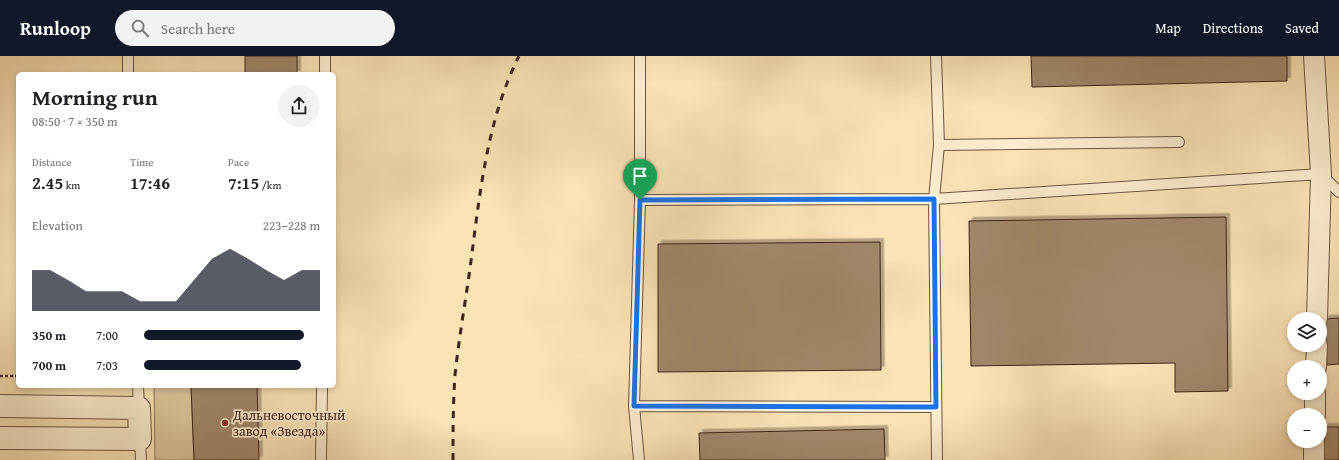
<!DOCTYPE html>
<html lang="en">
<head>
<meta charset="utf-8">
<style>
	:root { --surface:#fff; --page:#f2f2f2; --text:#202124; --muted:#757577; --accent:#111827 }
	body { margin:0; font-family:"Gentium Book Plus",serif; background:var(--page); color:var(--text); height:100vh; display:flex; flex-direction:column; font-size:15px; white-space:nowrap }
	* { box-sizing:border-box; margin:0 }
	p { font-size:13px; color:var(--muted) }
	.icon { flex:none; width:22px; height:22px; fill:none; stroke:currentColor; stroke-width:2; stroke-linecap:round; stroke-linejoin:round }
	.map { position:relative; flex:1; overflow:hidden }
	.drawer { position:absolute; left:16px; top:16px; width:320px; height:316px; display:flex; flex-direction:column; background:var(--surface); border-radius:6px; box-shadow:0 2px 6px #0003 }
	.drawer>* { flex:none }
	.controls { position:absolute; left:1287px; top:256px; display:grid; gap:8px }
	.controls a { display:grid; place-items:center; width:40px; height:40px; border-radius:50%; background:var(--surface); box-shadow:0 2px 6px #0003; font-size:20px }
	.pin { position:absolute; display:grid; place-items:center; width:34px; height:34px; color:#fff; margin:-41px -17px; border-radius:50% 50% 50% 0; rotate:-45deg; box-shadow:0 0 4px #0007 }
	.pin .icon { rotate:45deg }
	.round { display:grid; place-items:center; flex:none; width:42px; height:42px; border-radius:21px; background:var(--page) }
	.head { display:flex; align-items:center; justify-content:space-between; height:68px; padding:0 16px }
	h1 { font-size:22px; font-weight:700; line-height:30px }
	.metrics { display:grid; grid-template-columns:repeat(3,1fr); gap:6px; height:68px; padding:4px 16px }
	.metrics div { display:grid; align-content:center }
	.metrics b { font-size:17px; font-weight:700 }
	.metrics small { font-size:11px; font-weight:400 }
	.metrics p { font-size:11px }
	.chart { height:112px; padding:8px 16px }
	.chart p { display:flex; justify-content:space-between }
	.chart svg { width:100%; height:72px; margin-top:4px; fill:var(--accent); opacity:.7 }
	ul { padding:0 16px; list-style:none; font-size:13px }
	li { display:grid; grid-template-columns:64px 48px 1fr; align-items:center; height:30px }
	li i { height:10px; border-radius:5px; background:var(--accent) }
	header { display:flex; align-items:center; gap:24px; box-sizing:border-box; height:56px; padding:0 20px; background:var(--accent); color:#fff }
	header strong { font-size:19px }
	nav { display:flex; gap:22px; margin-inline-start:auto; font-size:14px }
	.search { width:280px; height:36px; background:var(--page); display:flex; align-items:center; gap:10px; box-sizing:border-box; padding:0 14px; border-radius:22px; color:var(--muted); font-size:15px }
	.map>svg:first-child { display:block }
	.green { fill:#dbc39a; stroke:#8d745a }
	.building { fill:#a1876a; stroke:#3f2419; filter:url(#shadow) }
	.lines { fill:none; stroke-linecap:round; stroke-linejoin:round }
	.service-casing { stroke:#6e5440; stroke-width:12 }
	.minor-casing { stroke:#6e5440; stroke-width:22 }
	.tertiary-casing { stroke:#6e5440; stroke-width:24 }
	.path { stroke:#3f2419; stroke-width:2.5; stroke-dasharray:3 2; stroke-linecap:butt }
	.service { stroke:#fcedcf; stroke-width:10 }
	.minor { stroke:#fcedcf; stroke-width:20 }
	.tertiary { stroke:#fcedcf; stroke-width:22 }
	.rail { stroke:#3f2419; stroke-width:3; stroke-dasharray:7 7; stroke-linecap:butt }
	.route-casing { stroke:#fff; stroke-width:8 }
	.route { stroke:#1a73e8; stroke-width:5 }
	.poi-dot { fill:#8f2418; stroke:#fcedcf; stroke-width:1.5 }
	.labels { text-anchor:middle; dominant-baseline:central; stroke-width:3.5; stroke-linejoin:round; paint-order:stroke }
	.poi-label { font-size:14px; fill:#3f2419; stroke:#fcedcf; text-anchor:start }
</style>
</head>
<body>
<header>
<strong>Runloop</strong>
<div class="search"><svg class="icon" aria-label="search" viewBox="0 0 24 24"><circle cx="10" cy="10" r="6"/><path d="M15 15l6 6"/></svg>Search here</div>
<nav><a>Map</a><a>Directions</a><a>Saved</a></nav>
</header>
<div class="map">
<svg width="1339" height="404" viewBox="0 0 1339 404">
	<defs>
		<filter id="shadow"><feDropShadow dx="3.5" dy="-3.5" stdDeviation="0" flood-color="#0004"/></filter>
	</defs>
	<rect width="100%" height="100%" fill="#fbe3b5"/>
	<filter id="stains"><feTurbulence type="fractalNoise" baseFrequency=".005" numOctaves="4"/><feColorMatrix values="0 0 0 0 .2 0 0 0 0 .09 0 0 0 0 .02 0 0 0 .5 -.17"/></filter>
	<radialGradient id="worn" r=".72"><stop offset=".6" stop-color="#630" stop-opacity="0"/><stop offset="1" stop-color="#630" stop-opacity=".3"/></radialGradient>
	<path class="green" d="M154,330H191L194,404H155Z"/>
	<path class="building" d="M245,0H297V18H245Z
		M1031,0H1287V25L1032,31Z
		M1226,161L1228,335L1175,336V307L971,310L969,165Z
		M880,186L881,314L658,316V188Z
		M1339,262V308L1327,309L1325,263Z
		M191,330H257L259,404H194Z
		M1324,371H1339V404H1323Z
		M884,373L885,404H700L699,377Z"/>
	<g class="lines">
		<defs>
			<path id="service" d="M128,0V18
				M325,0V18
				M936,0L939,89L934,143L937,404
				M939,89L1179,86
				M640,144L934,143L1321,118L1339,136
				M138,330L139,352
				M634,350L936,351
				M140,383L141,404
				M321,404L322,330
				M639,404L634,350L640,144V0"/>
			<path id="minor" d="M1314,0L1321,118L1317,263
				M1316,311L1317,289
				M1315,359V337
				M1314,404V385"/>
			<path id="tertiary" d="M0,350L139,352L140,383L0,382"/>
		</defs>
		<use href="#service" class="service-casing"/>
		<use href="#minor" class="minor-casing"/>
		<use href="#tertiary" class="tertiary-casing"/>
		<path class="path" d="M0,320H18"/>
		<use href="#service" class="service"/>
		<use href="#minor" class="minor"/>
		<use href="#tertiary" class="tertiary"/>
		<path class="rail" d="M453,404C453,376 453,347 455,319C459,281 466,243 471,205C480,136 487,64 519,0"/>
	</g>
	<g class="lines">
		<defs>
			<path id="route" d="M934,143L936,351L634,350L640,144Z"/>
		</defs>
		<use href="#route" class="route-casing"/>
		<use href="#route" class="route"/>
	</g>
	<circle class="poi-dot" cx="225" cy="367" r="4"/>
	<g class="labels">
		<g class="poi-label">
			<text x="233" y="359">Дальневосточный<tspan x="233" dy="16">завод «Звезда»</tspan></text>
		</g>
	</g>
	<rect width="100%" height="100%" filter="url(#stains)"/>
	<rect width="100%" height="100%" fill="url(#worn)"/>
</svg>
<div class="controls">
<a><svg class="icon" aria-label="layers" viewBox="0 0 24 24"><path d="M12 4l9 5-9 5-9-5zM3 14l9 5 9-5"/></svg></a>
<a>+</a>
<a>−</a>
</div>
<div class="pin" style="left:640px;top:144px;background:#1e9e55"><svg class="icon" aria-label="arrive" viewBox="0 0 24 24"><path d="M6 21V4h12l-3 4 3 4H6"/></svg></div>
<section class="drawer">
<div class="head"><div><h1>Morning run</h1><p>08:50 · 7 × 350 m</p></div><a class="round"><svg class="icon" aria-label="share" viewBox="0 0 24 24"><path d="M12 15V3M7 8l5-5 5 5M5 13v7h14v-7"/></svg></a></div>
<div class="metrics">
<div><p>Distance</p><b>2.45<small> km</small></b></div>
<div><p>Time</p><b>17:46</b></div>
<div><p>Pace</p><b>7:15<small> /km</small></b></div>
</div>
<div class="chart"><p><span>Elevation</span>223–228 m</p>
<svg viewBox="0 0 160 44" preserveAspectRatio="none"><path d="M0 44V19L10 19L20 25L30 32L40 32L50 32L60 38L70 38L80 38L90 25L100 12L110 6L120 12L130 19L140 25L150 19L160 19V44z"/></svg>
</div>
<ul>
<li><b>350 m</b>7:00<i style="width:91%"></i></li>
<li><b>700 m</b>7:03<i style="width:89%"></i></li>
</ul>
</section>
</div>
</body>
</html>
